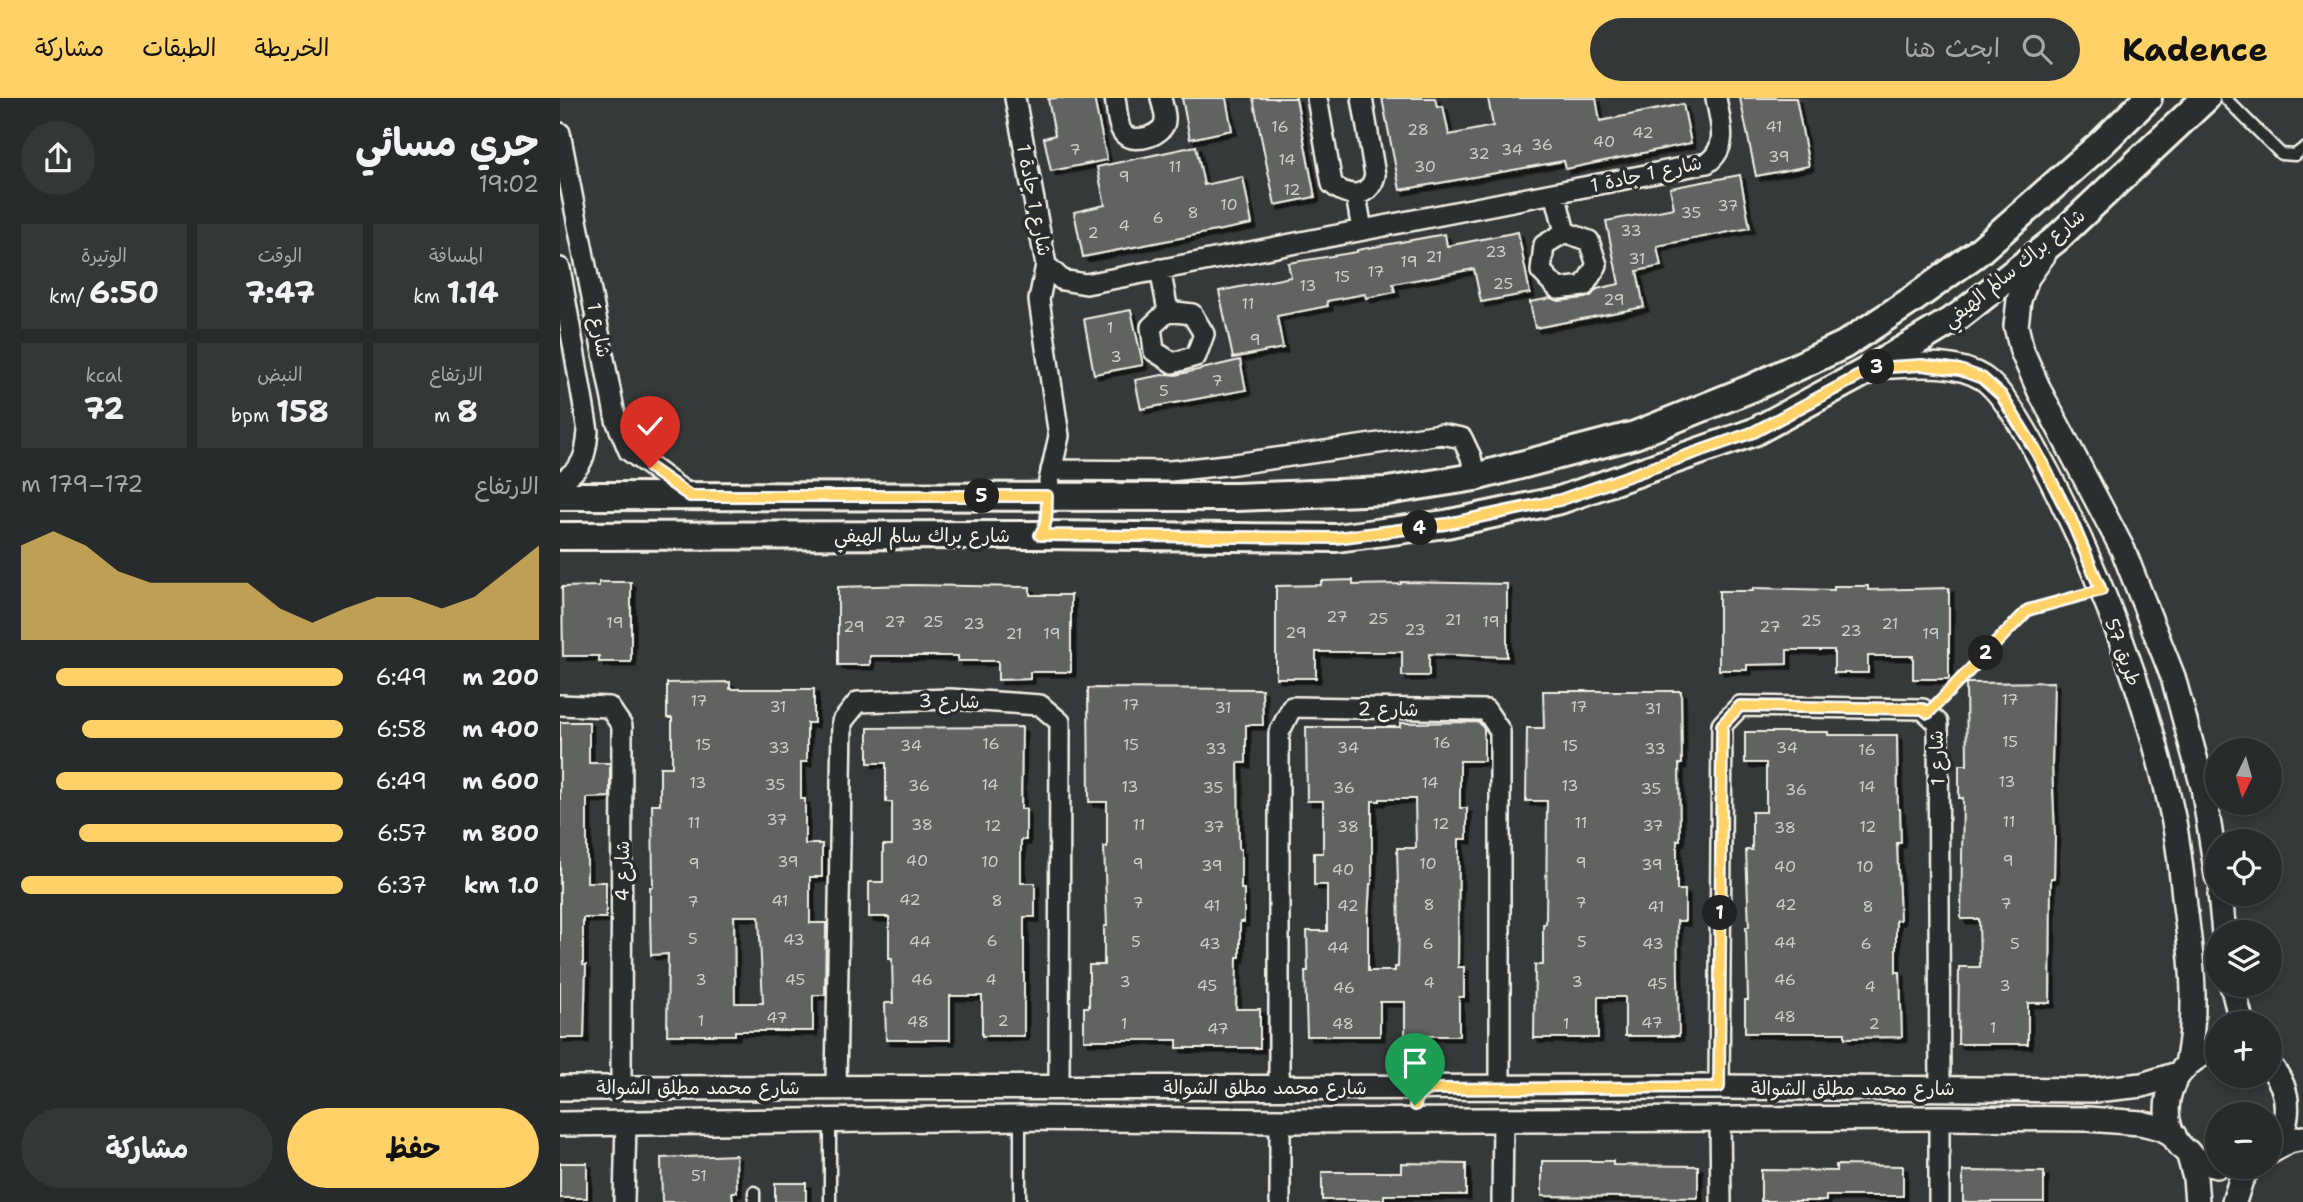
<!DOCTYPE html>
<html lang="ar">
<head>
<meta charset="utf-8">
<style>
	:root { --surface:#282b2b; --page:#343737; --text:#f1f3f6; --muted:#a5a7a9; --line:#444747; --accent:#ffd166 }
	body { margin:0; font-family:"Shantell Sans","Playpen Sans Arabic",sans-serif; background:var(--page); color:var(--text); direction:rtl; height:100vh; display:flex; flex-direction:column; font-size:26px; white-space:nowrap }
	* { box-sizing:border-box; margin:0 }
	p { font-size:23px; color:var(--muted) }
	.icon { flex:none; width:38px; height:38px; fill:none; stroke:currentColor; stroke-width:2; stroke-linecap:round; stroke-linejoin:round }
	.map { position:relative; flex:1; overflow:hidden; direction:ltr }
	.side { display:flex; flex-direction:column; background:var(--surface); width:560px }
	.side>* { flex:none }
	.needle { width:46px; rotate:185deg }
	.buttons { position:absolute; left:1645px; top:640px; display:grid; gap:14px }
	.buttons a { display:grid; place-items:center; width:77px; height:77px; border-radius:50%; background:var(--surface); box-shadow:0 4px 10px #0003,0 0 0 2px var(--line); font-size:35px }
	.pin { position:absolute; display:grid; place-items:center; width:60px; height:60px; color:#fff; margin:-72px -30px; border-radius:50% 50% 50% 0; rotate:-45deg; box-shadow:0 0 7px #0007 }
	.pin .icon { rotate:45deg }
	.km { position:absolute; width:35px; height:35px; margin:-18px; border-radius:50%; background:#222; color:#fff; font-size:19px; line-height:35px; text-align:center }
	.round { display:grid; place-items:center; flex:none; width:74px; height:74px; border-radius:37px; background:var(--page) }
	.overview { display:flex; align-items:center; justify-content:space-between; height:119px; padding:0 21px }
	h1 { font-size:38px; font-weight:700; line-height:52px }
	.metrics { display:grid; grid-template-columns:repeat(3,1fr); gap:10px; height:119px; padding:7px 21px }
	.metrics div { display:grid; align-content:center; border-radius:0px; background:var(--page); text-align:center }
	.metrics b { font-size:30px; font-weight:700 }
	.metrics small { font-size:19px; font-weight:400 }
	.metrics p { font-size:19px }
	.chart { height:196px; padding:14px 21px }
	.chart p { display:flex; justify-content:space-between }
	.chart svg { width:100%; height:126px; margin-top:7px; fill:var(--accent); opacity:.7 }
	.button { display:flex; gap:14px; margin-top:auto; padding:14px 21px }
	.button a { flex:1; height:80px; border-radius:42px; background:var(--accent); color:#111; font-size:28px; font-weight:700; line-height:80px; text-align:center }
	.button a+a { background:var(--page); color:var(--text) }
	ul { padding:0 21px; list-style:none; font-size:23px }
	li { display:grid; grid-template-columns:112px 84px 1fr; align-items:center; height:52px }
	li i { height:18px; border-radius:9px; background:var(--accent) }
	header { display:flex; align-items:center; gap:42px; box-sizing:border-box; height:98px; padding:0 35px; background:var(--accent); color:#111 }
	header strong { font-size:33px }
	nav { display:flex; gap:38px; margin-inline-start:auto; font-size:24px }
	.search { width:490px; height:63px; background:var(--page); display:flex; align-items:center; gap:18px; box-sizing:border-box; padding:0 24px; border-radius:38px; color:var(--muted); font-size:26px }
	main { display:flex; flex:1; min-height:0 }
	.map>svg:first-child { display:block }
	.building { fill:#616362; stroke:#f4f1e8; stroke-width:2; fill-rule:evenodd; filter:url(#shadow) }
	.lines { fill:none; stroke-linecap:round; stroke-linejoin:round }
	.service-casing { stroke:#f4f1e8; stroke-width:15 }
	.minor-casing { stroke:#f4f1e8; stroke-width:24 }
	.tertiary-casing { stroke:#f4f1e8; stroke-width:28 }
	.secondary-casing { stroke:#f4f1e8; stroke-width:32 }
	.path { stroke:#f4f1e8; stroke-width:2.5; stroke-dasharray:5 5; stroke-linecap:butt }
	.service { stroke:#2a2d2e; stroke-width:10 }
	.minor { stroke:#2a2d2e; stroke-width:19 }
	.tertiary { stroke:#2a2d2e; stroke-width:23 }
	.secondary { stroke:#2a2d2e; stroke-width:26 }
	.route-casing { stroke:#fff; stroke-width:14 }
	.route { stroke:#ffd166; stroke-width:9 }
	.labels { text-anchor:middle; dominant-baseline:central; stroke-width:7; stroke-linejoin:round; paint-order:stroke }
	.number-label { font-size:16px; fill:#cfcec6 }
	.street-label { font-size:19px; fill:#f4f1e8; stroke:#2a2d2e }
</style>
</head>
<body>
<header>
<strong>Kadence</strong>
<div class="search"><svg class="icon" aria-label="search" viewBox="0 0 24 24"><circle cx="10" cy="10" r="6"/><path d="M15 15l6 6"/></svg>ابحث هنا</div>
<nav><a>الخريطة</a><a>الطبقات</a><a>مشاركة</a></nav>
</header>
<main>
<div class="map">
<svg width="1743" height="1104" viewBox="0 0 1743 1104">
	<defs>
		<filter id="shadow"><feDropShadow dx="4.5" dy="4.5" stdDeviation="0" flood-color="#0009"/></filter>
	</defs>
	<rect width="100%" height="100%" fill="#363939"/>
	<filter id="ink" filterUnits="userSpaceOnUse"><feTurbulence type="fractalNoise" baseFrequency=".0143" numOctaves="2"/><feDisplacementMap in="SourceGraphic" scale="14" xChannelSelector="R" yChannelSelector="G"/><feConvolveMatrix kernelMatrix="1 2 1 2 8 2 1 2 1" color-interpolation-filters="sRGB"/></filter>
	<g filter="url(#ink)">
		<path class="building" d="M496,0H534L547,62L491,73L484,40L495,37L488,1Z
			M622,0H666L672,32L630,41Z
			M693,0H736L755,99L715,107Z
			M822,0H875L877,9L883,8L889,37L933,28L928,0H1036L1040,23L1123,6L1131,45L1006,71L1004,63L840,92Z
			M1180,0H1236L1249,68L1196,78Z
			M636,48L644,87L683,79L692,126L523,159L514,114L545,107L537,69Z
			M1180,77L1190,130L1097,148L1101,168L1077,173L1084,209L975,230L970,204L991,200L999,203L1025,200L1031,198L1037,191L1059,186L1046,123L1114,110L1110,90Z
			M958,134L970,195L921,204L914,171L833,186L835,194L806,200L805,196L767,203L768,208L717,218L723,250L673,260L659,193L731,179L728,165L797,154V152L885,136L887,148Z
			M571,212L583,267L534,276L524,221Z
			M680,262L686,292L581,311L575,282L608,276L616,277Z
			M793,482V487L841,486V484L947,486V559L869,556V578H842V554H756V580H716V488L761,487V483Z
			M39,484H71V564H39V558H3L2,489L39,488Z
			M351,487L470,489V497H511V574H470V581L438,582V563H398V558H310V567H278V489Z
			M1274,488H1308V492L1389,490V581H1353V558H1308V575H1274V552H1227V566L1187,567V572H1159V493H1193V490L1274,492Z
			M170,584V591H254V625H247V664H241V701H245V746H262V779H250V825H266L265,897H253V933H175V937H107L108,856L91,857L90,817V789H93L92,706H100V669H112V620H107V585ZM174,818H199L203,905H175Z
			M1494,584L1492,667L1495,737L1494,780H1491L1490,905H1468V946H1398L1399,869H1420L1419,821H1401L1403,700H1399V667H1407L1406,585Z
			M528,590L702,591L703,627H686V665H678L679,751H681V791H684V824H680V859H677L676,911H700V950H617V942H524V909H529V867H544V828H547L544,749H547V704H529Z
			M983,593H1121L1122,666H1119L1120,742H1117V792H1125V823H1117L1119,938H1065V899H1038V940H974L975,867H983V826H986L987,703H966L967,630H984Z
			M0,624H29V665H50V699L27,700V784H46V820H23V867H26L24,940H0Z
			M919,624L924,631V663H900V710H907V741H899L898,869H904V899H899V938H845V904H820V938H747L745,873H748L747,833H767V787H754V755H763V703H747L746,629H840V625ZM820,701H855L856,750H837L839,829L838,869H835V873H808V820L810,786H812V703H820Z
			M462,629L461,711H466V742H461V785H475V819H464V938H422V898H390V942H326L325,905H333L332,861H329V819H309V784H323V747H332V704H326V665H308V630Z
			M1185,634H1268V637H1337L1338,711H1340L1341,745H1337L1340,822H1336V874H1340L1342,939L1285,940V935H1185V902H1188L1186,829H1189L1186,752H1192V714H1206V665H1185Z
			M176,1057L177,1094H172L173,1104H102L101,1060Z
			M982,1063H1053V1067L1138,1068V1100L982,1098Z
			M0,1065H27V1100H0Z
			M841,1065L906,1066V1097H824V1102H762V1074H841Z
			M1276,1067L1343,1068V1098H1266V1103H1201V1072L1276,1073Z
			M1403,1073L1484,1074V1104H1403Z
			M215,1085H246V1104H215Z"/>
		<g class="lines">
			<defs>
				<path id="service" d="M1665,0L1721,56L1735,57L1743,51
					M460,1021V1104
					M270,1022V1104
					M194,1094V1104"/>
				<path id="minor" d="M455,0L486,167L502,182L526,186L1147,65C1170,49 1160,24 1156,0
					M555,0C557,9 557,31 565,37C576,46 605,37 605,22C606,15 602,7 601,0
					M757,0L772,86C787,100 810,101 815,77L802,0
					M0,35L56,322L69,353L130,398
					M995,95L1005,134
					M796,97L802,132
					M1005,134L1029,143L1037,167L1024,188L998,191L981,173L984,147Z
					M486,167L479,202L499,338L489,383
					M0,170L28,333C26,359 23,370 0,384
					M600,171L608,213
					M608,213L632,216L644,236L636,258L613,265L594,253L591,229Z
					M491,372L610,373L675,366L881,336L902,340L911,359L915,379
					M0,607L49,609L62,628L61,990
					M276,988L282,624L298,604L390,601L480,607L500,624L499,988
					M1159,989L1162,627L1180,608L1363,611L1378,625L1380,990
					M719,991V635L732,609L926,612L940,633V991
					M1160,1022L1161,1104
					M720,1023V1104
					M64,1104L66,1026
					M942,1104L943,1023
					M1379,1104V1020"/>
				<path id="tertiary" d="M1484,156L1467,180L1459,202L1456,228L1462,253L1480,294L1563,452L1613,579L1643,689L1657,778
					M1314,269C1348,268 1392,261 1423,280C1448,297 1476,353 1491,381C1543,484 1589,605 1613,719C1619,748 1622,778 1625,808C1632,861 1638,913 1627,966
					M1660,796L1664,835
					M1672,887L1682,926
					M1657,951C1591,969 1590,1055 1657,1068
					M1710,968C1732,993 1732,1027 1710,1051
					M0,990L1159,989L1535,992L1582,987L1618,976
					M0,1026L460,1020L720,1023L1379,1020L1528,1021L1581,1025L1601,1030L1614,1037
					M1628,1054L1635,1080L1637,1104
					M1710,1054L1729,1043L1743,1040
					M1674,1104L1681,1082L1689,1069"/>
				<path id="secondary" d="M0,398L676,399L827,393L915,379L1075,337L1192,290L1284,247L1352,202L1417,155L1542,45L1588,0
					M0,438L480,437L776,440L886,426L1000,402L1194,334L1314,269L1399,218L1495,142L1646,0"/>
			</defs>
			<use href="#service" class="service-casing"/>
			<use href="#minor" class="minor-casing"/>
			<use href="#tertiary" class="tertiary-casing"/>
			<use href="#secondary" class="secondary-casing"/>
			<path class="path" d="M1380,603L1468,512L1522,498"/>
			<use href="#service" class="service"/>
			<use href="#minor" class="minor"/>
			<use href="#tertiary" class="tertiary"/>
			<use href="#secondary" class="secondary"/>
		</g>
	</g>
	<g class="lines" filter="url(#ink)">
		<defs>
			<path id="route" d="M90,370L130,398H487C486,413 489,423 480,437L776,440L886,426L1000,402L1194,334L1314,270L1362,267L1400,272L1422,280L1441,297L1477,355L1510,419L1541,492L1468,512L1368,615L1363,611L1180,608L1162,627L1159,989L871,991L858,997L855,1007"/>
		</defs>
		<use href="#route" class="route-casing"/>
		<use href="#route" class="route"/>
	</g>
	<g class="labels">
		<g class="number-label">
			<text x="720" y="28">16</text>
			<text x="1214" y="28">41</text>
			<text x="858" y="31">28</text>
			<text x="1083" y="34">42</text>
			<text x="1044" y="43">40</text>
			<text x="982" y="46">36</text>
			<text x="515" y="51">7</text>
			<text x="952" y="51">34</text>
			<text x="919" y="55">32</text>
			<text x="1219" y="58">39</text>
			<text x="727" y="61">14</text>
			<text x="615" y="68">11</text>
			<text x="865" y="68">30</text>
			<text x="564" y="78">9</text>
			<text x="732" y="91">12</text>
			<text x="669" y="106">10</text>
			<text x="1168" y="107">37</text>
			<text x="633" y="114">8</text>
			<text x="1131" y="114">35</text>
			<text x="598" y="119">6</text>
			<text x="564" y="127">4</text>
			<text x="1071" y="132">33</text>
			<text x="533" y="134">2</text>
			<text x="936" y="153">23</text>
			<text x="874" y="158">21</text>
			<text x="1077" y="160">31</text>
			<text x="849" y="163">19</text>
			<text x="816" y="173">17</text>
			<text x="782" y="178">15</text>
			<text x="943" y="185">25</text>
			<text x="748" y="187">13</text>
			<text x="1054" y="201">29</text>
			<text x="688" y="205">11</text>
			<text x="550" y="229">1</text>
			<text x="695" y="241">9</text>
			<text x="556" y="258">3</text>
			<text x="657" y="282">7</text>
			<text x="604" y="292">5</text>
			<text x="777" y="518">27</text>
			<text x="818" y="520">25</text>
			<text x="893" y="521">21</text>
			<text x="1251" y="522">25</text>
			<text x="335" y="523">27</text>
			<text x="373" y="523">25</text>
			<text x="931" y="523">19</text>
			<text x="55" y="524">19</text>
			<text x="414" y="525">23</text>
			<text x="1330" y="525">21</text>
			<text x="294" y="528">29</text>
			<text x="1210" y="528">27</text>
			<text x="855" y="531">23</text>
			<text x="1291" y="532">23</text>
			<text x="736" y="534">29</text>
			<text x="454" y="535">21</text>
			<text x="492" y="535">19</text>
			<text x="1371" y="535">19</text>
			<text x="1450" y="601">17</text>
			<text x="139" y="602">17</text>
			<text x="571" y="606">17</text>
			<text x="218" y="608">31</text>
			<text x="1019" y="608">17</text>
			<text x="663" y="609">31</text>
			<text x="1093" y="610">31</text>
			<text x="1450" y="643">15</text>
			<text x="882" y="644">16</text>
			<text x="431" y="645">16</text>
			<text x="143" y="646">15</text>
			<text x="571" y="646">15</text>
			<text x="351" y="647">34</text>
			<text x="1010" y="647">15</text>
			<text x="219" y="649">33</text>
			<text x="788" y="649">34</text>
			<text x="1227" y="649">34</text>
			<text x="656" y="650">33</text>
			<text x="1095" y="650">33</text>
			<text x="1307" y="651">16</text>
			<text x="1447" y="683">13</text>
			<text x="138" y="684">13</text>
			<text x="870" y="684">14</text>
			<text x="215" y="686">35</text>
			<text x="430" y="686">14</text>
			<text x="359" y="687">36</text>
			<text x="1010" y="687">13</text>
			<text x="570" y="688">13</text>
			<text x="1307" y="688">14</text>
			<text x="653" y="689">35</text>
			<text x="784" y="689">36</text>
			<text x="1091" y="690">35</text>
			<text x="1236" y="691">36</text>
			<text x="217" y="721">37</text>
			<text x="1449" y="723">11</text>
			<text x="134" y="724">11</text>
			<text x="1021" y="724">11</text>
			<text x="881" y="725">12</text>
			<text x="362" y="726">38</text>
			<text x="579" y="726">11</text>
			<text x="433" y="727">12</text>
			<text x="1093" y="727">37</text>
			<text x="654" y="728">37</text>
			<text x="788" y="728">38</text>
			<text x="1308" y="728">12</text>
			<text x="1225" y="729">38</text>
			<text x="357" y="762">40</text>
			<text x="1448" y="762">9</text>
			<text x="228" y="763">39</text>
			<text x="430" y="763">10</text>
			<text x="1021" y="764">9</text>
			<text x="134" y="765">9</text>
			<text x="578" y="765">9</text>
			<text x="868" y="765">10</text>
			<text x="1092" y="766">39</text>
			<text x="652" y="767">39</text>
			<text x="1225" y="768">40</text>
			<text x="1305" y="768">10</text>
			<text x="783" y="771">40</text>
			<text x="350" y="801">42</text>
			<text x="220" y="802">41</text>
			<text x="437" y="802">8</text>
			<text x="133" y="803">7</text>
			<text x="578" y="804">7</text>
			<text x="1021" y="804">7</text>
			<text x="1446" y="805">7</text>
			<text x="869" y="806">8</text>
			<text x="1226" y="806">42</text>
			<text x="652" y="807">41</text>
			<text x="788" y="807">42</text>
			<text x="1096" y="808">41</text>
			<text x="1308" y="808">8</text>
			<text x="133" y="840">5</text>
			<text x="234" y="841">43</text>
			<text x="432" y="842">6</text>
			<text x="360" y="843">44</text>
			<text x="576" y="843">5</text>
			<text x="1022" y="843">5</text>
			<text x="1225" y="844">44</text>
			<text x="650" y="845">43</text>
			<text x="868" y="845">6</text>
			<text x="1093" y="845">43</text>
			<text x="1306" y="845">6</text>
			<text x="1455" y="845">5</text>
			<text x="778" y="849">44</text>
			<text x="141" y="881">3</text>
			<text x="235" y="881">45</text>
			<text x="362" y="881">46</text>
			<text x="431" y="881">4</text>
			<text x="1225" y="881">46</text>
			<text x="565" y="883">3</text>
			<text x="1017" y="883">3</text>
			<text x="869" y="884">4</text>
			<text x="1097" y="885">45</text>
			<text x="647" y="887">45</text>
			<text x="1445" y="887">3</text>
			<text x="1310" y="888">4</text>
			<text x="784" y="889">46</text>
			<text x="1225" y="918">48</text>
			<text x="217" y="919">47</text>
			<text x="141" y="922">1</text>
			<text x="443" y="922">2</text>
			<text x="358" y="923">48</text>
			<text x="1092" y="924">47</text>
			<text x="564" y="925">1</text>
			<text x="783" y="925">48</text>
			<text x="1006" y="925">1</text>
			<text x="1314" y="925">2</text>
			<text x="1433" y="929">1</text>
			<text x="658" y="930">47</text>
			<text x="139" y="1077">51</text>
		</g>
		<g class="street-label">
			<text transform="translate(1086 76) rotate(-12)">شارع 1 جادة 1</text>
			<text transform="translate(474 102) rotate(79)">شارع 1 جادة 1</text>
			<text transform="translate(1454 170) rotate(-39)">شارع براك سالم الهيفي</text>
			<text transform="translate(39 232) rotate(79)">شارع 1</text>
			<text x="362" y="437">شارع براك سالم الهيفي</text>
			<text transform="translate(1563 554) rotate(70)">طريق 57</text>
			<text transform="translate(389 603) rotate(1)">شارع 3</text>
			<text transform="translate(828 611) rotate(1)">شارع 2</text>
			<text transform="translate(1377 660) rotate(-92)">شارع 1</text>
			<text transform="translate(62 773) rotate(-90)">شارع 4</text>
			<text x="138" y="989">شارع محمد مطلق الشوالة</text>
			<text x="705" y="989">شارع محمد مطلق الشوالة</text>
			<text x="1293" y="990">شارع محمد مطلق الشوالة</text>
		</g>
	</g>
</svg>
<div class="buttons">
<a><svg class="needle" viewBox="-14 -14 28 28"><path d="M0-13l5 13h-10z" fill="#e53935"/><path d="M0 13l5-13h-10z" fill="#a5a7a9"/></svg></a>
<a><svg class="icon" aria-label="locate" viewBox="0 0 24 24"><circle cx="12" cy="12" r="6"/><path d="M12 2v4M12 18v4M2 12h4M18 12h4"/></svg></a>
<a><svg class="icon" aria-label="layers" viewBox="0 0 24 24"><path d="M12 4l9 5-9 5-9-5zM3 14l9 5 9-5"/></svg></a>
<a>+</a>
<a>−</a>
</div>
<div class="pin" style="left:855px;top:1007px;background:#1e9e55"><svg class="icon" aria-label="arrive" viewBox="0 0 24 24"><path d="M6 21V4h12l-3 4 3 4H6"/></svg></div>
<div class="pin" style="left:90px;top:370px;background:#d93025"><svg class="icon" aria-label="check" viewBox="0 0 24 24"><path d="M5 12l5 5 9-10"/></svg></div>
<b class="km" style="left:1160px;top:815px">1</b>
<b class="km" style="left:1426px;top:555px">2</b>
<b class="km" style="left:1317px;top:269px">3</b>
<b class="km" style="left:860px;top:430px">4</b>
<b class="km" style="left:422px;top:398px">5</b>
</div>
<section class="side">
<div class="overview"><div><h1>جري مسائي</h1><p>19:02</p></div><a class="round"><svg class="icon" aria-label="share" viewBox="0 0 24 24"><path d="M12 15V3M7 8l5-5 5 5M5 13v7h14v-7"/></svg></a></div>
<div class="metrics">
<div><p>المسافة</p><b>1.14<small> km</small></b></div>
<div><p>الوقت</p><b>7:47</b></div>
<div><p>الوتيرة</p><b>6:50<small> /km</small></b></div>
</div>
<div class="metrics">
<div><p>الارتفاع</p><b>8<small> m</small></b></div>
<div><p>النبض</p><b>158<small> bpm</small></b></div>
<div><p>kcal</p><b>72</b></div>
</div>
<div class="chart"><p><span>الارتفاع</span>172–179 m</p>
<svg viewBox="0 0 160 44" preserveAspectRatio="none"><path d="M0 44V11L10 6L20 11L30 20L40 24L50 24L60 24L70 24L80 33L90 38L100 33L110 29L120 29L130 33L140 29L150 20L160 11V44z"/></svg>
</div>
<ul>
<li><b>200 m</b>6:49<i style="width:89%"></i></li>
<li><b>400 m</b>6:58<i style="width:81%"></i></li>
<li><b>600 m</b>6:49<i style="width:89%"></i></li>
<li><b>800 m</b>6:57<i style="width:82%"></i></li>
<li><b>1.0 km</b>6:37<i style="width:100%"></i></li>
</ul>
<div class="button"><a>حفظ</a><a>مشاركة</a></div>
</section>
</main>
</body>
</html>
